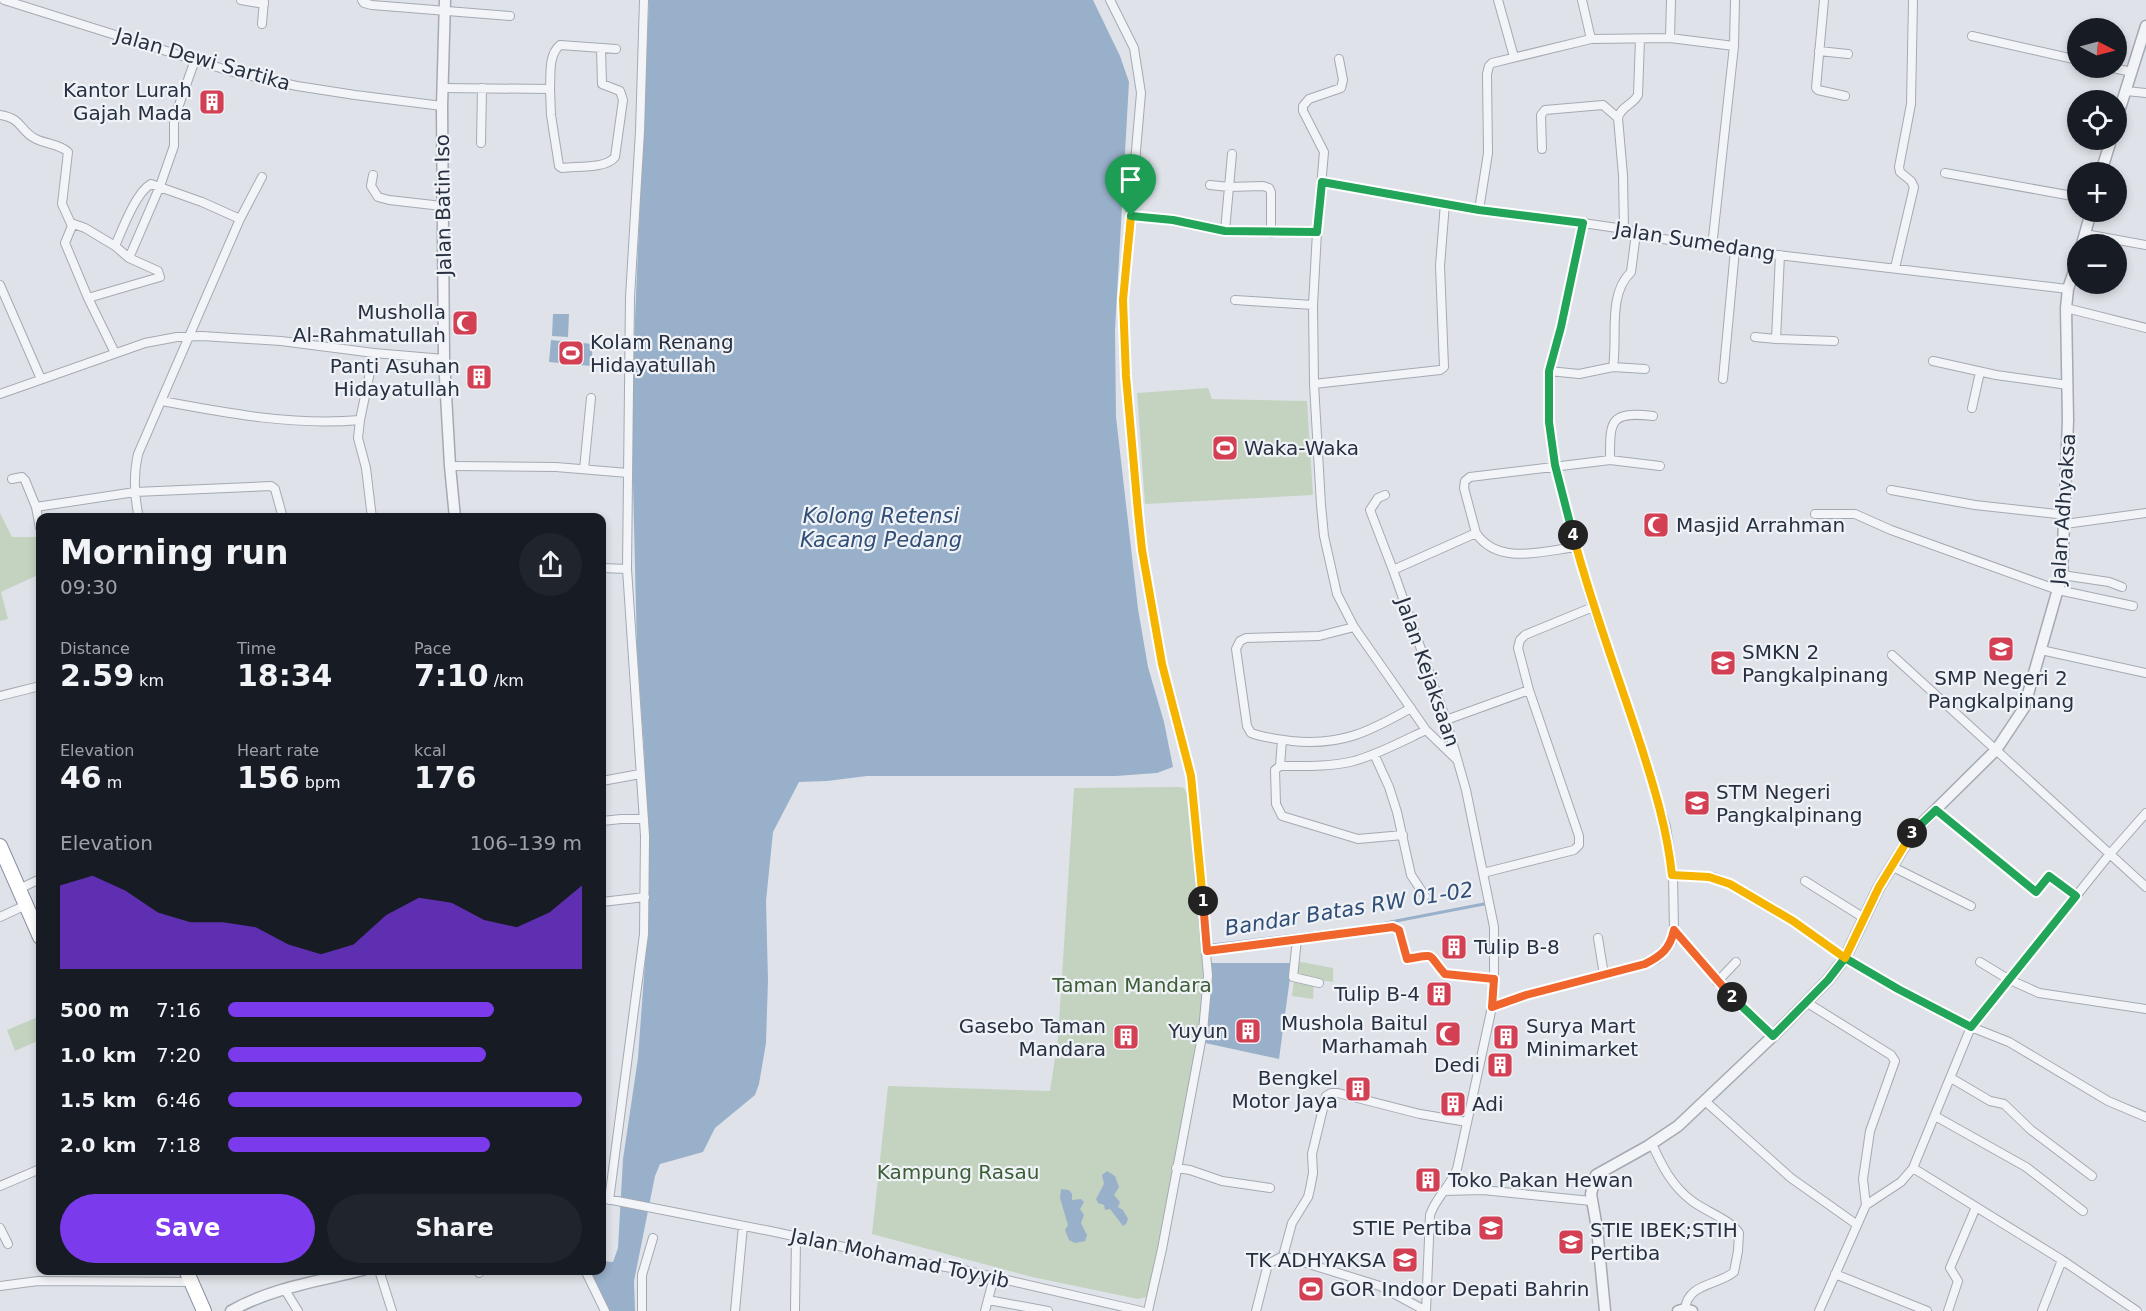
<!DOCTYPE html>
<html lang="en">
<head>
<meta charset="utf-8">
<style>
	:root { --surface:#171b24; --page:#20242c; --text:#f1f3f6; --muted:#9ea1a6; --accent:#7c3aed }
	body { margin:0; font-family:"DejaVu Sans",sans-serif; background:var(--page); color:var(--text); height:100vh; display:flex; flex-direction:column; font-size:22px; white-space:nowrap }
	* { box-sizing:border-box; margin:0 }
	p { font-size:20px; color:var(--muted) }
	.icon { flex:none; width:33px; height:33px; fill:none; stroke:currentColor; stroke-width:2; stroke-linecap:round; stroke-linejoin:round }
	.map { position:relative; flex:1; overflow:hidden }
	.panel { position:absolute; left:36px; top:513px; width:570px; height:762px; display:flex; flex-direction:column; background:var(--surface); border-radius:12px; box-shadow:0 3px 9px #0003 }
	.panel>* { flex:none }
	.needle { width:39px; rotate:96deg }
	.buttons { position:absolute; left:2067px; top:18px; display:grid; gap:12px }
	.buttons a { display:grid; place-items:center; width:60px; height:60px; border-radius:50%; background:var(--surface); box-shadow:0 3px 9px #0003; font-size:30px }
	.pin { position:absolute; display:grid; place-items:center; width:51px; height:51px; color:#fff; margin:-62px -26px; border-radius:50% 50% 50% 0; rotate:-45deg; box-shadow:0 0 6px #0007 }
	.pin .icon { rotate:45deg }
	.km { position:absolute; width:30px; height:30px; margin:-15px; border-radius:50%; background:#222; color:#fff; font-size:16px; line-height:30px; text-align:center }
	.round { display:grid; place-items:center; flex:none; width:63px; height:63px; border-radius:32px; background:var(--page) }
	.head { display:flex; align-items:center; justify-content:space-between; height:102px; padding:0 24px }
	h1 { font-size:33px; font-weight:800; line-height:45px }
	.stats { display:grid; grid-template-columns:repeat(3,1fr); gap:9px; height:102px; padding:6px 24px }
	.stats div { display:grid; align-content:center }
	.stats b { font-size:30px; font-weight:800 }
	.stats small { font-size:16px; font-weight:400 }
	.stats p { font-size:16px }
	.chart { height:168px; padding:12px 24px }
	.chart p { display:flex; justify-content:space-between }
	.chart svg { width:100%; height:108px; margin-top:6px; fill:var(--accent); opacity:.7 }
	.primary-button { display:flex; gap:12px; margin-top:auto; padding:12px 24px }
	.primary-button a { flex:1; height:69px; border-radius:36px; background:var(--accent); color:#fff; font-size:24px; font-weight:800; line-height:69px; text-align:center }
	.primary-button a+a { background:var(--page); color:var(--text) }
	ul { padding:0 24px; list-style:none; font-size:20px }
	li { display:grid; grid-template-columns:96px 72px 1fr; align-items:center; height:45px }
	li i { height:15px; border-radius:8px; background:var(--accent) }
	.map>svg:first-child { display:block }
	.green { fill:#c4d3c0 }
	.water { fill:#99b0ca }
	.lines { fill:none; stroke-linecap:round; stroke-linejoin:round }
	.stream { stroke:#99b0ca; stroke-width:3 }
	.minor-casing { stroke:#a4aab3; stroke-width:10 }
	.tertiary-casing { stroke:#a4aab3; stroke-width:13 }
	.trunk-casing { stroke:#8690a0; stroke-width:16 }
	.minor { stroke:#f2f4f7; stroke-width:8 }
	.tertiary { stroke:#f2f4f7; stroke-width:10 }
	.trunk { stroke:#fff; stroke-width:14 }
	.split-1-casing { stroke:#fff; stroke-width:12 }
	.split-2-casing { stroke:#fff; stroke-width:12 }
	.split-3-casing { stroke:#fff; stroke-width:12 }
	.split-4-casing { stroke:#fff; stroke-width:12 }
	.split-5-casing { stroke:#fff; stroke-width:12 }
	.split-1 { stroke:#f5b400; stroke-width:8 }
	.split-2 { stroke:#f0652b; stroke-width:8 }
	.split-3 { stroke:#22a559; stroke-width:8 }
	.split-4 { stroke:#f5b400; stroke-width:8 }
	.split-5 { stroke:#22a559; stroke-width:8 }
	.labels { text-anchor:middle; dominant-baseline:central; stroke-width:4.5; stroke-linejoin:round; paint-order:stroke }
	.street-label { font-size:20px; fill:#273041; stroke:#eff2f6 }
	.poi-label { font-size:20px; fill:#273041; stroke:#eff2f6; text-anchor:end }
	.park-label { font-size:20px; fill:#3b5d34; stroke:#eff2f6 }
	.water-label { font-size:21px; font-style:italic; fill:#304e76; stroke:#eff2f6 }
</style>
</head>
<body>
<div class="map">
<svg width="2146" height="1311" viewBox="0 0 2146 1311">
	<rect width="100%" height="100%" fill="#dfe3e9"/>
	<path class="green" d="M1208,388L1212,399L1307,401L1313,495L1145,504L1137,393Z
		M0,513L12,537H38L40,574L1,592L8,619L0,621Z
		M1179,787L1184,788L1187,793L1203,940L1204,977L1201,1020L1150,1289L1146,1297L1138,1299L1032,1277L872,1234L888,1086L1050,1091L1058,1038L1074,788Z
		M1296,961L1333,968V982L1294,976Z
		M1294,980L1314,982L1313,999L1292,996Z
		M40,1016V1040L15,1051L7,1030Z"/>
	<path class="water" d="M649,0H1093L1120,56L1129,82L1115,330L1116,417L1138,609L1148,667L1164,722L1173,767L1157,773L1116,776H867L827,781L799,782L773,832L766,901L768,980L766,1043L759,1084L755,1095L715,1128L703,1152L660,1164L655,1176L634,1281L635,1311H608L590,1271L602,1270V1261L613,1262L618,1248L623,1159L638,1058L647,935V837L644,748L637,650L632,441L634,341Z
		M553,314H569L568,337L552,336Z
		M551,340L593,344L591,366L549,362Z
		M1210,963H1292L1279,1059L1205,1043Z
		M1107,1171L1115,1176L1119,1187L1114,1195L1120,1202L1118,1207L1123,1210L1128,1219L1126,1224L1123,1226L1110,1209L1105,1210L1104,1205L1098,1203L1096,1199L1104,1184L1102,1175Z
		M1061,1189L1069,1190L1072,1194V1200L1081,1199L1084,1202L1080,1209L1084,1215L1081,1223L1087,1235L1085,1241L1075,1243L1069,1240L1065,1230L1068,1225L1060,1198Z"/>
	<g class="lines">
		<path class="stream" d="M1212,945L1370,926L1489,903"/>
		<defs>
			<path id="minor" d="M4,0L233,72L297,86L355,95L442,106
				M241,0L264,4
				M362,0L364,3L372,5L510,16
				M1110,0L1134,48L1141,93L1123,300L1126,376L1133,465L1142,550L1162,664L1191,776L1208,976L1203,1031L1162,1249L1148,1311
				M1498,0L1514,57
				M1582,0L1591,39
				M1824,0L1816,88L1818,90L1845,96
				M262,24L264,0
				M1972,36L2078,60
				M1670,38L1671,0
				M1819,51L1848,54
				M1339,59L1343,80L1341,88L1309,99L1303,106V111L1324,152L1317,232L1313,305L1314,384L1321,505L1324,536L1337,594L1354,627L1426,730L1457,760
				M2113,68L2132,72
				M442,88L550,89L551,115L559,166L562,168C577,166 606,169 615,157L623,100L620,91L602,84L601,48
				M550,89C551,75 548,55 560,45L616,49
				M2126,91L2146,93
				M0,115C24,119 19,131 36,139C46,144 60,144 68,152L62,204L72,226L65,243L88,298L115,353
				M481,143L482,88
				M1542,149L1541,115L1545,110L1603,105L1618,118
				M1232,154L1229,187L1263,186L1269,188L1271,192V233
				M1945,173L2078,197
				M373,175L371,186L378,197L389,200L442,206
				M1322,182L1479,210L1583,223
				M1210,185L1229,187L1225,231
				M1479,210L1488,153L1487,74L1489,66L1492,63L1591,39L1670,38L1734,46
				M1131,216L1173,220L1225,231L1317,232
				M71,223L85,228L115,246C122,230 136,192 151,184L202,202L240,219
				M1624,229L1623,175L1618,118C1621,106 1633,105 1638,95L1640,39
				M2085,234L2146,245
				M1712,247L1734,46L1735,0
				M1780,255L1776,339L1834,341
				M129,258L160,186L174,146V119L195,60
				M1895,268L1914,187L1911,181L1900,172L1899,167L1911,104L1913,0
				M0,285L41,379
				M88,298L160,277L158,271L129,258L115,246
				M1235,300L1313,305
				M2066,308L2146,328
				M1755,337L1776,339
				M1933,361L1996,375L2068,385
				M1613,367L1645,369
				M1549,371L1579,374L1613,367C1618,337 1607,295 1631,272L1636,233
				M1723,379L1735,250
				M1314,384L1440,370L1444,367L1440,266L1445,203
				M0,394L145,343L177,337L202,336L281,341L374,353L444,359
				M162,401C226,413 294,426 360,420
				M1972,408L1980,372
				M1610,460C1610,421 1609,411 1653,416
				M450,466L556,467L628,473
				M584,469L591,398
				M12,479L22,477L25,480L36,507L135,492L271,486L275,489L283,518
				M1891,490L1975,505L2066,515
				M1385,495L1378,498L1370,510L1393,570
				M36,507L40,528
				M1815,514H1855L1891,530L2058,590L2133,606
				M139,518C134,496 133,476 138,454L240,219L262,177
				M372,518L366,468L358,438L360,420L374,353
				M2065,524L2146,513
				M1476,533C1498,566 1543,551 1576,547
				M602,568L627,569
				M2062,575L2109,582L2122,587
				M1354,627L1319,636L1246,638L1240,641L1236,649L1247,726L1251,733C1264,738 1278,739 1292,741C1341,746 1369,732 1411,708
				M2041,650L2146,673
				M1892,655L2146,887
				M0,696L40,686
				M1446,720L1529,690
				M1374,754L1389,787L1397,812L1411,875L1425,896
				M1280,766L1282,740
				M602,781L640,774
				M1936,810L2035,892L2049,876L2076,896
				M2146,813L2109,855L1971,1027L2009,1042L2108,1101L2146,1117
				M602,821L621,819H644
				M1403,835L1358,839L1282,816L1276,804L1275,770L1280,766C1304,766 1330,767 1354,761C1379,754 1403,741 1426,730
				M1891,866L1971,906
				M1483,873L1574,850L1579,845V836L1529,690L1518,648L1520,640L1525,635L1593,607
				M1673,875L1714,877L1730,884L1793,921L1845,958L1898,989L1971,1027L1913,1168L1901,1182L1866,1205L1819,1311
				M1805,881L1864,918
				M19,889L40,879
				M602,902L645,897
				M0,917L26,905
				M1674,930L1725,990L1773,1036
				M1598,938L1604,975
				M1297,939L1293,977L1319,983
				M1207,950L1393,927L1399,930L1407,959C1437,954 1427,953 1445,974L1494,979
				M1980,962L2008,979L2039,993L2146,1009
				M1717,982L1736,962
				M1806,1002L1891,1055L1895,1061L1870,1131L1863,1179L1866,1205
				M1492,1007L1494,990V927L1466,790L1446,720L1393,570L1476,533L1464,488L1465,481L1470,477L1610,460L1660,466
				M1951,1078L1990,1101L2004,1104L2031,1130L2092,1176
				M1705,1101L1791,1178L1856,1224
				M1935,1116L2026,1167L2083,1211
				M1652,1144C1662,1166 1672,1186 1692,1201C1705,1211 1731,1220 1739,1233L1738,1251L1734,1272C1717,1286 1688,1283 1685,1309
				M1176,1168L1190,1170L1222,1181L1270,1188
				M1913,1168L2062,1260L2137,1311
				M0,1186L40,1169
				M1444,1191L1483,1190L1591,1201
				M602,1198L775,1232L890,1257L968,1271L1141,1311
				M609,1200L644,934L645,836L627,569L630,297L640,131L644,0
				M0,1228L8,1244
				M1283,1256L1380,1286L1426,1311
				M379,1270L392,1311
				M478,1270L479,1273
				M585,1270L605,1311
				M1835,1274L1927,1311
				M0,1286L38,1281L190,1282
				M285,1290L298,1311
				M988,1300L1048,1311
				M642,1311V1275L653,1238
				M735,1311L743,1226
				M795,1311L796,1237
				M985,1311L994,1277
				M1256,1311L1268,1264L1283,1256L1292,1223L1308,1197L1310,1189L1313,1173L1312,1154L1326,1096L1331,1093H1338L1420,1114L1467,1122
				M1426,1311L1430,1215C1436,1197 1450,1187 1457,1169L1492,1007L1526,995L1645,964L1657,959L1667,949L1672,941L1674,930L1673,875L1666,827L1631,715L1593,607L1576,547L1555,465L1549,422V371L1561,326L1583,223L1624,229L1663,239L1735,250L2068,289
				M1948,1311L1958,1281L1950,1268L1976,1207
				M2042,1311L2062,1260"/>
			<path id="tertiary" d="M445,0L442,106L444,359L450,466L455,518
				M2116,121L2146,26
				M2101,172L2111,140
				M2082,244L2091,212
				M231,1311C271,1288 319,1281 363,1270
				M1605,1311L1597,1228L1591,1194L1596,1175L1648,1146L1678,1126L1773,1036L1828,980L1845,958L1879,887L1913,832L1996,750L2024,708L2062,575L2068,420L2066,308L2068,289L2078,259
				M1678,1311L1685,1309L1692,1311"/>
			<path id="trunk" d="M0,846L40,937
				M186,1270L204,1311"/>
		</defs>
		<use href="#minor" class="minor-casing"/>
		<use href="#tertiary" class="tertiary-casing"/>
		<use href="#trunk" class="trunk-casing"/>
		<use href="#minor" class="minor"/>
		<use href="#tertiary" class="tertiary"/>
		<use href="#trunk" class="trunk"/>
	</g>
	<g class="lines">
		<defs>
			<path id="split-1" d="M1131,216L1123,300L1126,376L1138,512L1142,550L1162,664L1191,776L1203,901"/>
			<path id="split-2" d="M1203,901L1207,951L1393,927L1399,930L1407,959C1438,954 1426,953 1445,974L1494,979L1492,1007L1526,995L1645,964C1661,956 1670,949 1674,930L1732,997"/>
			<path id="split-3" d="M1732,997L1773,1036L1828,980L1845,958L1898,989L1971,1027L2076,896L2049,876L2036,892L1936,810L1912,833"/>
			<path id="split-4" d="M1573,535C1592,607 1618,675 1641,746C1655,790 1667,829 1672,875L1709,877L1730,884L1793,921L1845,958L1879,887L1912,833"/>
			<path id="split-5" d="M1131,216L1173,220L1225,231L1317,232L1322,182L1479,210L1583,223L1561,327L1549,371V422L1555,465L1573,535"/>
		</defs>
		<use href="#split-1" class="split-1-casing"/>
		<use href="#split-2" class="split-2-casing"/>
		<use href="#split-3" class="split-3-casing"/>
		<use href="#split-4" class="split-4-casing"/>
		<use href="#split-5" class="split-5-casing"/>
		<use href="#split-1" class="split-1"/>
		<use href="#split-2" class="split-2"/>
		<use href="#split-3" class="split-3"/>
		<use href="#split-4" class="split-4"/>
		<use href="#split-5" class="split-5"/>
	</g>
	<defs>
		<symbol id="building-square" viewBox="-11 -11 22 22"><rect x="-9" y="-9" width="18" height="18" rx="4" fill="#d33f53" stroke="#eff2f6"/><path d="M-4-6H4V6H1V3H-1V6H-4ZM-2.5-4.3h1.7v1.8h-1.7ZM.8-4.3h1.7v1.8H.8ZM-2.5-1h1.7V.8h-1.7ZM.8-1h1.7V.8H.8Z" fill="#fff"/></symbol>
		<symbol id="mosque-square" viewBox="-11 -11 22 22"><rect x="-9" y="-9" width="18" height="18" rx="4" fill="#d33f53" stroke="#eff2f6"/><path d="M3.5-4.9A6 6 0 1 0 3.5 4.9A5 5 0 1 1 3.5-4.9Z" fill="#fff"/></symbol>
		<symbol id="stadium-square" viewBox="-11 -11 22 22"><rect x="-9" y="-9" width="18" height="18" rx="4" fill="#d33f53" stroke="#eff2f6"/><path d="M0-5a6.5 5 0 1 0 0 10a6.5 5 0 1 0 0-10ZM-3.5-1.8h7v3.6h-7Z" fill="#fff"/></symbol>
		<symbol id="school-square" viewBox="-11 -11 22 22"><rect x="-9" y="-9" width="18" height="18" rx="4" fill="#d33f53" stroke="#eff2f6"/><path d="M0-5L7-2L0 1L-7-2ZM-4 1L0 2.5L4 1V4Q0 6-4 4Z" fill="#fff"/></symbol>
		<symbol id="university-square" viewBox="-11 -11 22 22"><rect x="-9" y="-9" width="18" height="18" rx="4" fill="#d33f53" stroke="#eff2f6"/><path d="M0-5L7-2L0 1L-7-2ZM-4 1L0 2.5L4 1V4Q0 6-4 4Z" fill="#fff"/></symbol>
	</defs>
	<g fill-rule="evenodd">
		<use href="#building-square" x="197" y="87" width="30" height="30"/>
		<use href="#mosque-square" x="450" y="308" width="30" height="30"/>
		<use href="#stadium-square" x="556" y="338" width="30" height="30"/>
		<use href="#building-square" x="464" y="362" width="30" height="30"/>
		<use href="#stadium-square" x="1210" y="433" width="30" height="30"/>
		<use href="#mosque-square" x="1641" y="510" width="30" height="30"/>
		<use href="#school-square" x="1986" y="634" width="30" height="30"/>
		<use href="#school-square" x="1708" y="648" width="30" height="30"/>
		<use href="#school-square" x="1682" y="788" width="30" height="30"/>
		<use href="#building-square" x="1439" y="932" width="30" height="30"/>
		<use href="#building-square" x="1424" y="979" width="30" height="30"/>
		<use href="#building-square" x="1233" y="1016" width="30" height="30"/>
		<use href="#mosque-square" x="1433" y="1019" width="30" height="30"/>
		<use href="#building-square" x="1111" y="1022" width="30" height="30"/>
		<use href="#building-square" x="1491" y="1022" width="30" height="30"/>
		<use href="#building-square" x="1485" y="1050" width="30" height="30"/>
		<use href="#building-square" x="1343" y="1074" width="30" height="30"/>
		<use href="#building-square" x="1438" y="1089" width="30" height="30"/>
		<use href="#building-square" x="1413" y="1165" width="30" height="30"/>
		<use href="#university-square" x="1476" y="1213" width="30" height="30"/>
		<use href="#university-square" x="1556" y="1227" width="30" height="30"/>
		<use href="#school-square" x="1390" y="1245" width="30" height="30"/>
		<use href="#stadium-square" x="1296" y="1274" width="30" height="30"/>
	</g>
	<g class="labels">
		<g class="street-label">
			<text transform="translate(203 59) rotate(16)">Jalan Dewi Sartika</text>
			<text transform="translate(443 205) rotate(-91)">Jalan Batin Iso</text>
			<text transform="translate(1695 241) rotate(9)">Jalan Sumedang</text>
			<text transform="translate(2063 509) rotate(-86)">Jalan Adhyaksa</text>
			<text transform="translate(1428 672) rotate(71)">Jalan Kejaksaan</text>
			<text transform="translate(900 1258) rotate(12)">Jalan Mohamad Toyyib</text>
		</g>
		<g class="poi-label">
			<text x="192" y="90">Kantor Lurah<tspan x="192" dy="23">Gajah Mada</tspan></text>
			<text x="446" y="312">Musholla<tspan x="446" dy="23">Al-Rahmatullah</tspan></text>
			<text x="590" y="342" text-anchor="start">Kolam Renang<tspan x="590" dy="23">Hidayatullah</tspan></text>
			<text x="460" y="366">Panti Asuhan<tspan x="460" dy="23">Hidayatullah</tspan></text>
			<text x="1244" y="448" text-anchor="start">Waka-Waka</text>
			<text x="1676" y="525" text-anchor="start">Masjid Arrahman</text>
			<text x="1742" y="652" text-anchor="start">SMKN 2<tspan x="1742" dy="23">Pangkalpinang</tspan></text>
			<text x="2001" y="678" text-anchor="middle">SMP Negeri 2<tspan x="2001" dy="23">Pangkalpinang</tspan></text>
			<text x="1716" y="792" text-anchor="start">STM Negeri<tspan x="1716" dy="23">Pangkalpinang</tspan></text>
			<text x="1474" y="947" text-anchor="start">Tulip B-8</text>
			<text x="1420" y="994">Tulip B-4</text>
			<text x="1428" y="1023">Mushola Baitul<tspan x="1428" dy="23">Marhamah</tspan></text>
			<text x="1106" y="1026">Gasebo Taman<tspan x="1106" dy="23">Mandara</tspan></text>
			<text x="1526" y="1026" text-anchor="start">Surya Mart<tspan x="1526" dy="23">Minimarket</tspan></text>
			<text x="1228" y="1031">Yuyun</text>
			<text x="1480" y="1065">Dedi</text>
			<text x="1338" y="1078">Bengkel<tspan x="1338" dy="23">Motor Jaya</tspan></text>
			<text x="1472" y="1104" text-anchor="start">Adi</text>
			<text x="1448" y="1180" text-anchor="start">Toko Pakan Hewan</text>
			<text x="1472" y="1228">STIE Pertiba</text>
			<text x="1590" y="1230" text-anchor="start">STIE IBEK;STIH<tspan x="1590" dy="23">Pertiba</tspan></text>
			<text x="1386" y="1260">TK ADHYAKSA</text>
			<text x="1330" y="1289" text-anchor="start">GOR Indoor Depati Bahrin</text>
		</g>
		<g class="park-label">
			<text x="1132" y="985">Taman Mandara</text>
			<text x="958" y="1172">Kampung Rasau</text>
		</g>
		<g class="water-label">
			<text x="881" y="516">Kolong Retensi<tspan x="881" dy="24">Kacang Pedang</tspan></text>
			<text transform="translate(1349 909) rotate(-9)">Bandar Batas RW 01-02</text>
		</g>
	</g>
</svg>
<div class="buttons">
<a><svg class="needle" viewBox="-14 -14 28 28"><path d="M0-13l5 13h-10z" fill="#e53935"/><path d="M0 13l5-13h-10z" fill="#9ea1a6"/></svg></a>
<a><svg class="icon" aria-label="locate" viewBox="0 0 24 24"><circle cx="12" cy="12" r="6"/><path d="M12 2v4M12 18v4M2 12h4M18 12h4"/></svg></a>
<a>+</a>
<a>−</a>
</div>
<div class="pin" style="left:1131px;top:216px;background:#1e9e55"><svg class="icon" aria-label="arrive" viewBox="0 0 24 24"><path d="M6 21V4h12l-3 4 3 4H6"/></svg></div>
<b class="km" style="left:1203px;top:901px">1</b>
<b class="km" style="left:1732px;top:997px">2</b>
<b class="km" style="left:1912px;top:833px">3</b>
<b class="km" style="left:1573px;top:535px">4</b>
<section class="panel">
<div class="head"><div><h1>Morning run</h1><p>09:30</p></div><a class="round"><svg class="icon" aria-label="share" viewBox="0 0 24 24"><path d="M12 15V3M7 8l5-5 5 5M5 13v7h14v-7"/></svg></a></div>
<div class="stats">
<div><p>Distance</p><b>2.59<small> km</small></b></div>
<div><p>Time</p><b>18:34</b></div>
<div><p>Pace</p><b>7:10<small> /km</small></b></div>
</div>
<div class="stats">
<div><p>Elevation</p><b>46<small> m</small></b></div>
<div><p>Heart rate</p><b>156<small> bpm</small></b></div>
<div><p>kcal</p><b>176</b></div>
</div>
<div class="chart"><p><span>Elevation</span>106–139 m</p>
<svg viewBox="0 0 160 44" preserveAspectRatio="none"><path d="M0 44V10L10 6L20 12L30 21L40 25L50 25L60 27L70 34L80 38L90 34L100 22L110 15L120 17L130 24L140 27L150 21L160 10V44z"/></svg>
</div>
<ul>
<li><b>500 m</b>7:16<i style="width:75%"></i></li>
<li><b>1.0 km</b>7:20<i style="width:73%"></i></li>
<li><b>1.5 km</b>6:46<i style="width:100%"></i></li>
<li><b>2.0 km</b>7:18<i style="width:74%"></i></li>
</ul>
<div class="primary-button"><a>Save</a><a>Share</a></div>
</section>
</div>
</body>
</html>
